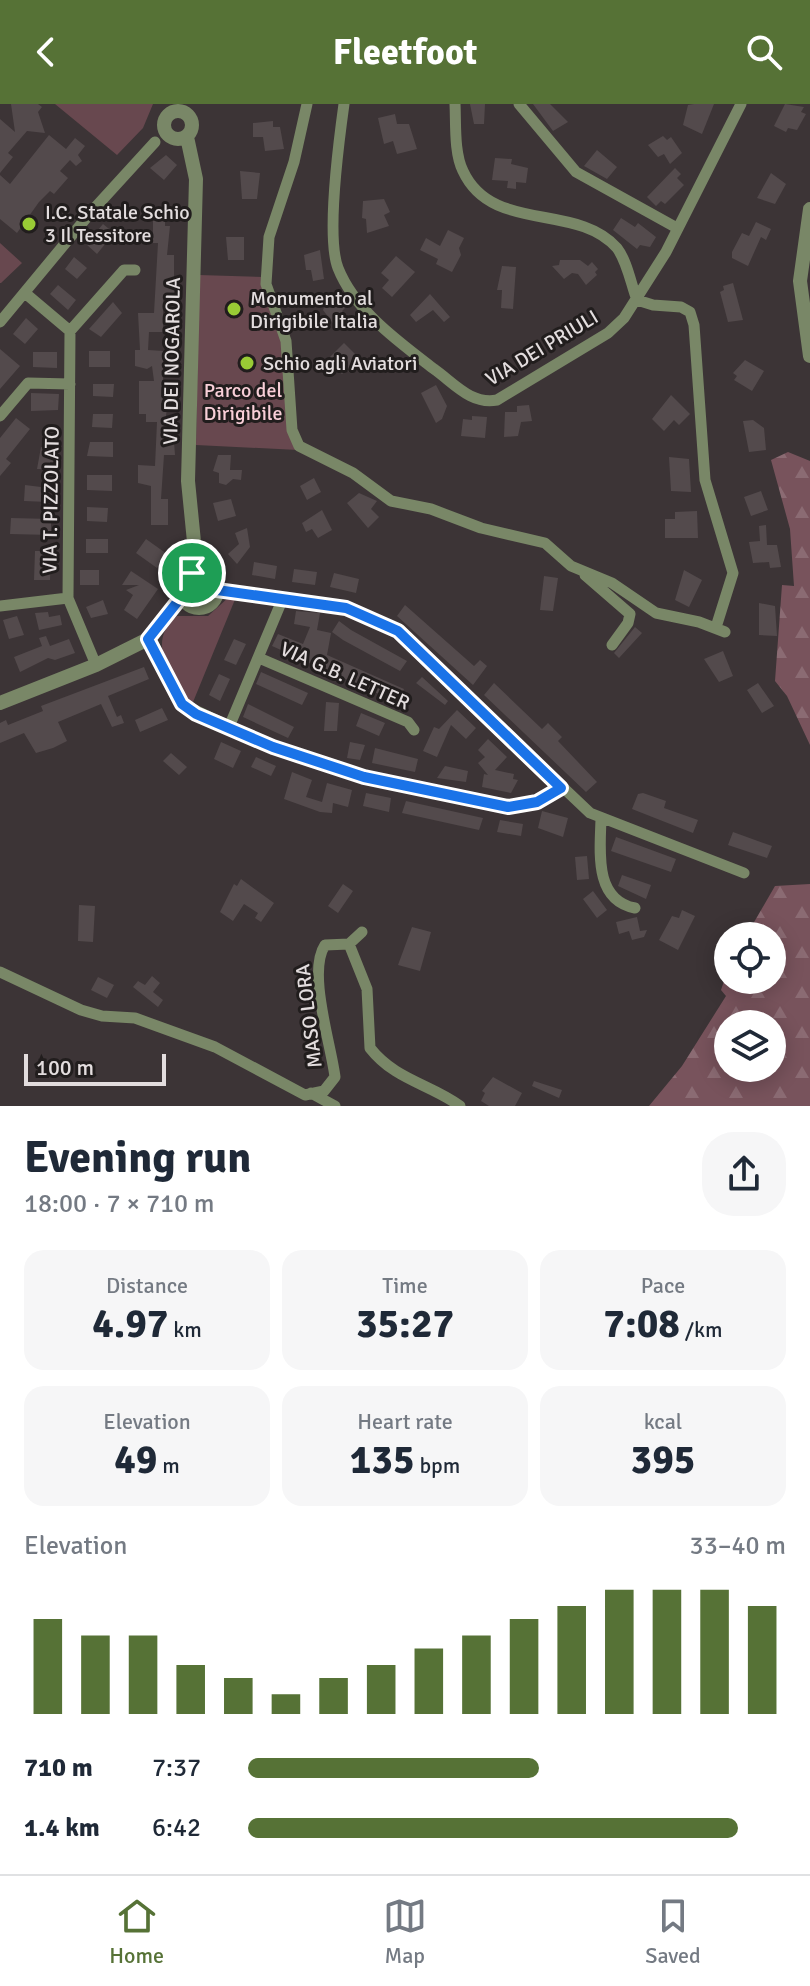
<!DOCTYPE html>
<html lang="en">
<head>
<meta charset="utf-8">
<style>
	:root { --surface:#fff; --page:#f6f6f7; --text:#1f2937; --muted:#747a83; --line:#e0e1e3; --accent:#567236 }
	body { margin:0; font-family:Signika,sans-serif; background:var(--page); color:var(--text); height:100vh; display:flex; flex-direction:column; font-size:30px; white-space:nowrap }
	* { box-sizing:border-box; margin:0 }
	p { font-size:26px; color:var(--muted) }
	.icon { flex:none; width:44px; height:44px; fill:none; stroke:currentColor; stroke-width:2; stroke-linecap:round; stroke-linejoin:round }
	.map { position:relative; height:1002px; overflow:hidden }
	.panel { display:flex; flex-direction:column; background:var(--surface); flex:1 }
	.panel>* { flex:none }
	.buttons { position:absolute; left:714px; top:818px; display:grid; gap:16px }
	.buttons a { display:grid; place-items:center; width:72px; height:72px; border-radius:50%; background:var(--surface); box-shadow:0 4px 20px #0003; font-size:40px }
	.scale { position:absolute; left:24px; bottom:20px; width:142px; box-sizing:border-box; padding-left:8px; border:4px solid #e3ddde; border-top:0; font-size:22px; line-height:28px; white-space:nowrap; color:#e3ddde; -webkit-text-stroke:6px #211d1d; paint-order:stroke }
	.pin { position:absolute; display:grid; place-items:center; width:68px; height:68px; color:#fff; margin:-34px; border:4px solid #fff; border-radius:50%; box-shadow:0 2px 8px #0007 }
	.round { display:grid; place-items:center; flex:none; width:84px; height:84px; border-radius:32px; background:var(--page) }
	.headline { display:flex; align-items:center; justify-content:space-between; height:136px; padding:0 24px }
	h1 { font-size:44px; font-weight:800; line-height:60px }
	.stats { display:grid; grid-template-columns:repeat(3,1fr); gap:12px; height:136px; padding:8px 24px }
	.stats div { display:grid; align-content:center; border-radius:20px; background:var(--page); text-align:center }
	.stats b { font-size:40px; font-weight:800 }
	.stats small { font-size:22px; font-weight:400 }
	.stats p { font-size:22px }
	.chart { height:224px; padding:16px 24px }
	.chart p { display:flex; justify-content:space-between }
	.chart svg { width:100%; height:144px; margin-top:8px; stroke:var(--accent); stroke-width:6 }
	ul { padding:0 24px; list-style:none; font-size:26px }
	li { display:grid; grid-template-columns:128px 96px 1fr; align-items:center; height:60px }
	li i { height:20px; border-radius:10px; background:var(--accent) }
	header { display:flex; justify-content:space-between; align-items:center; height:104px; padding:0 24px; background:var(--accent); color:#fff; font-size:36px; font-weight:800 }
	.tabs { display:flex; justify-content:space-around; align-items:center; height:112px; border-top:2px solid var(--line); background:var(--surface); font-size:22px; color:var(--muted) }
	.tabs a { display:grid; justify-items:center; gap:4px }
	.tabs .on { color:var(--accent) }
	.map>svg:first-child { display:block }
	.forest { fill:url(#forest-firs); fill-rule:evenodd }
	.green { fill:#68484f }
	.building { fill:#534a4c }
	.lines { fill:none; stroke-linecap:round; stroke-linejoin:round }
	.minor { stroke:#798767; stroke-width:11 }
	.tertiary { stroke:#798767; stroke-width:14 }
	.route-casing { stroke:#fff; stroke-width:16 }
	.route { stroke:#1a73e8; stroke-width:10 }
	.poi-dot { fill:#99cb35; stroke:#211d1d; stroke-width:3 }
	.labels { text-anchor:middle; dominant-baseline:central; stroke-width:6; stroke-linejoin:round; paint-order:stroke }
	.poi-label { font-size:20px; fill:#e3ddde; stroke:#211d1d; text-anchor:start }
	.street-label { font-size:20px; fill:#e3ddde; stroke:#211d1d }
	.park-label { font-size:20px; fill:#f9cfd8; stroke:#211d1d }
</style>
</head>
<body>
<header><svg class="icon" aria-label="back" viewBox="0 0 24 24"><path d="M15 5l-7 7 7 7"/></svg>Fleetfoot<svg class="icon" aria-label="search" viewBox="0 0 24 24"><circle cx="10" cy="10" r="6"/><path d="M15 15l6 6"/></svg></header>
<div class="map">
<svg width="810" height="1002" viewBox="0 0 810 1002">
	<defs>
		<pattern id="forest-firs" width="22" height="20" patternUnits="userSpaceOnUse" patternTransform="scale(2)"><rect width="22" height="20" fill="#78535c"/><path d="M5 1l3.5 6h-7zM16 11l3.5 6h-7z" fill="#8b6b73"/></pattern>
	</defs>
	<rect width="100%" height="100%" fill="#3c3436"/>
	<path class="forest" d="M788,348L810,357V641L787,592L775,577L782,481L794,482L790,425L771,356Z
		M810,780V1002H649L682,962L726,892L721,886L728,865V876H772V832H746L775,782ZM772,920V964H728V920Z"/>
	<path class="green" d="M55,0H153L143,24L117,51Z
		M0,139L22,159L1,179H0Z
		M199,171L264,173L280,222L298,346L196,341Z
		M186 486a13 13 0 1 1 26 0a13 13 0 1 1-26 0Z
		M229,493H236L191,603L186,600C172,571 145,538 177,512H208Z"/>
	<path class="building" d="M11,0H38L42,3L38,8L45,29L27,27L8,49L13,53L0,69V15L15,28Z
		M470,0H485L484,20H474Z
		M533,0H550L568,18L553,27Z
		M694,0H714L702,30L683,21L688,1Z
		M785,0L804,3L801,8L806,10L797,26L788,24L786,28L774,22Z
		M395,10L397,20H409L417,45L397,50L393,37L384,40L378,14Z
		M273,17V23H280L284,45L265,47L263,33H253V19Z
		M49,31L66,45L75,34L85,42L78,51L82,57L76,62L70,56L60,67L68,74L54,90L50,87L39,98L17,129L0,115V71L10,80Z
		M663,32L667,36L671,33L682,49L670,60L664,50L658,53L648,41Z
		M597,46L617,63L607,75L584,62Z
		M166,51L177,61L164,76L150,64Z
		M495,54L512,55L511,60L528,64L526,79L516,78V85L507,84L508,77L492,76Z
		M675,64L681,70L677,74L684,81L665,100L661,97L656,102L647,93Z
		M240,67L260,69L257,95H242Z
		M771,69L786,80L775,100L757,94Z
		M384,95L390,108L384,111L389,122L367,129L366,115L362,114L363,97Z
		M621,114L635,123L638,119L656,133L650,143L640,141L637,145L613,126Z
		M153,117H165V122H170L167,151H174V195H163V228H149L148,246L163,247V277H170L166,312H172L175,351H164L161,395H168V421H151V382L138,379V361L155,362L157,318H146V310H139V277H154L152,262L147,265L135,262V246H140L138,209H154L158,139H153Z
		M756,118L771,125L766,136L761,133L748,162L732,154V148L742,129L749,132Z
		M103,120L114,129L97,150L86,140Z
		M448,126L464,134L459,144L461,151L452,168L436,160L438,155L420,146L426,134L440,142Z
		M226,133H244V156H228Z
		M320,146L324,175L313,177L311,166H306L304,151Z
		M396,152L415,168L392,193L382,184L389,176L381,169Z
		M74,153L87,164L77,175L65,165Z
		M560,156H580L588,162L592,158L598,165L595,168L597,171L586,181L578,170L572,169L564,175L552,162L559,161Z
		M502,162L516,163L513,205L501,204L502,186H497Z
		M733,179L743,216L728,218L720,188L724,186L723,182Z
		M58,181L76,196L68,206L50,190Z
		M430,190L450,213L444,218L433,206L416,218L410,211Z
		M329,192L339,196L345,204L342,207L347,215L342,220L335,222L323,206Z
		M113,198L122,209L101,233L89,225Z
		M26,214L38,225L25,240L13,230Z
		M344,239L362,257L350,269L346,266L342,270L326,257Z
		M0,245L20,262L0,285Z
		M89,247H110V263H89Z
		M33,248H57V264L33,263Z
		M745,256L764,267L752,287L734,276L737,272L733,269Z
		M93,280H114L113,293L93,292Z
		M436,281L447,302L442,315L436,319L421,289Z
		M31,289L59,290L58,306L31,307Z
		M671,291L690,310L679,321L674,316L664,327L652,315Z
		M529,301L532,317L521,318L518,332L504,333L505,308H517V302Z
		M93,310H113L112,324L92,323Z
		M472,312L487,313L485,334L461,332L463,315L472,316Z
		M16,314L30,325L6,355L11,359L0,372V334Z
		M753,316L764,324L766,346L749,348L743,317Z
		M90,338H113V353L87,352Z
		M41,343H54V358H50V365H37Z
		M218,351H231L230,366H242L241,376L233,375L226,381L219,379V369L213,367Z
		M669,353L689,355L691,388L671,387Z
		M87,371H112V387L87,386Z
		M314,374L321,388L307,396L300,382Z
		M25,381L49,384L48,398L24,397Z
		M761,387L768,406L751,412L744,393Z
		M359,389L377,397L371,405L379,413L368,424L347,399Z
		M231,395L236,412L218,417L213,399Z
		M87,403L108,404L107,418L87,417Z
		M322,406L332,426L318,434L312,425L306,428L302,419Z
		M697,407L698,434H665V415H675V408Z
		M11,414L51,415V431L10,430Z
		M766,421L767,441H777L781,463L770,464L769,458L753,459L749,438L760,437L759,422Z
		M247,424L250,443L237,460L228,450L239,440L235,429Z
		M86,435H108V449H86Z
		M146,435L167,450L157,464L136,449Z
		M35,447H51L50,476H34Z
		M254,458L277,462L275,475L252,471Z
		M294,465L317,468L315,481L292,478Z
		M80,466H99V481H80Z
		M684,466L702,476L689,503L675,496Z
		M131,467L158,485L137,515L124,506L133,491L126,486L139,481H122Z
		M334,469L359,475L356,489L330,483Z
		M544,472L558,474L553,507L540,506Z
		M103,496L108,510L91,514L86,503Z
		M759,499L775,502L777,532L759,531Z
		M405,501L474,562L480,556L487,562L473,581L397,512Z
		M296,507L320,509L317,526L331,529L327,551L404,585L399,599L272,542L278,530L303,540L310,523L294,520Z
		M48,508L49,513L60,511L62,521L39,526L35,509Z
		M17,512L24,531L9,535L3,516Z
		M339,517L351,526L407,557L400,567L343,536L332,528Z
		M635,523L642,529L619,554L614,549Z
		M46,532L50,542L69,535L75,549L55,556L48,554L20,568L14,553L42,542L39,534Z
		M234,535L246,540L236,561L224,556Z
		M723,547L733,572L719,578L704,555Z
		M144,563L149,575L108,592L117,613L121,611L124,619L112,623L101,600L58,618L67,637L53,644L36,649L24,629L0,639V619L6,616L8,621L43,607L41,602Z
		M261,568L308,589L302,601L256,580Z
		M219,570L230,575L220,597L209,591Z
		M422,573L448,597L445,601L416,579Z
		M494,579L542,625L548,619L562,633L558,637L597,678L586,688L484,591Z
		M758,579L774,602L762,609L747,586Z
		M326,598L339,599L337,627H324Z
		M248,600L294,623L288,634L243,613Z
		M162,604L168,616L140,628L135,616Z
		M457,606L476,624L466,635L451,621L437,653L423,647L434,623L439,625Z
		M361,609L385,619L379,632L356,622Z
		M488,635L507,653L495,666L514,670L513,675L518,676L511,689L482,683L484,670L488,671L478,659L485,653L478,646Z
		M221,638L241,647L233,664L214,655Z
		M350,638L365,641L360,656L347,654Z
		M375,644L418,655L415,668L372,659Z
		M171,649L187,663L179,671L163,657Z
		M256,653L276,662L271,672L251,663Z
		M445,662L468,667L466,678L437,674Z
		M292,668L312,676L306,693L322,698L327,679L352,686L348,703L333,699L332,709L320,708L284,695Z
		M366,689L391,694L389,708L363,702Z
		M643,689L666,697L664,704L698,716L693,729L632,705L638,690Z
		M406,697L483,714L479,726L402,709Z
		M542,707L568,714L563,733L538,724Z
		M500,716L523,720L521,732L497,728Z
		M733,728L772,742L767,754L728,741Z
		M616,733L676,755L671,768L611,747Z
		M587,752L589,775L577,776L575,753Z
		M622,771L651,781L646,795L618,782Z
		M241,775L274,799L261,818L255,814L258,809L244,800L233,817L220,808L234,780L237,782Z
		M343,780L353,787L338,809L328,802Z
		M593,787L607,806L597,814L583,795Z
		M79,801L95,802L93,838L78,837Z
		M682,806L695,812L678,846L659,836L672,812L679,814Z
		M637,813L640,827L647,826L644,833L632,836L629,827L619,830L616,818Z
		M412,823L431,828L420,867L398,861Z
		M152,872L160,879L153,888L163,896L158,903L133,883L138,877L145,881Z
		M98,873L114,881L107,894L91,886Z
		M493,973L522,989L515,1002H489L481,997L485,989L482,987Z
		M534,977L562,986L559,994L532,982Z"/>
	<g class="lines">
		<path class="minor" d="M307,0L294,58L269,133L266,180L286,237L292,326L299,342L353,369L391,397L431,405L481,424L545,439L571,462L612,479L656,509L699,518L725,528
			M344,0C339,36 326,133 338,164C355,207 399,238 434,265C454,279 471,301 497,296L608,229L624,214L666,148L741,0
			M455,0C456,20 454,49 463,67C492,130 577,98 617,144C627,157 631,180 637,196L653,201L681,203L690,208L694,221L705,376L733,469L717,520
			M519,0L576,68L677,124
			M25,189L70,227L68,494L96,561
			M0,218L92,107L155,38
			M70,227L124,166H135
			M0,312L28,279L70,280
			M585,471L630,510L628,519L612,541
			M217,486L346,504L398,527L590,709L744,769
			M0,502L68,494
			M148,535L182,600L273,643L364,673L508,703L537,698L561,684
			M259,554L408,618L414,626
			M229,623L283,494
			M601,715C600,748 594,796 635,804
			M349,840L367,885L370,944C395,976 430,980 460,1002
			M0,868L81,906L102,912L135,914L215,943L305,991L324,987L335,973C331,940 307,868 325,841L349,840L362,828
			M311,989L335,1002"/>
		<path class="tertiary" d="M164 21a14 14 0 1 1 28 0a14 14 0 1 1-28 0Z
			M187,33L196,75L188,377L197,468
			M810,105L800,177L810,252
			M181 486a18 18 0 1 1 36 0a18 18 0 1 1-36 0Z
			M0,599L96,561L148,535L182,492"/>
	</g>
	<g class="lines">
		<defs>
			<path id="route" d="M202,468L211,472L217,486L346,504L398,527L561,684L537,698L508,703L364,673L273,643L196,610L182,600L148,535L182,492L184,477L192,469Z"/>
		</defs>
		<use href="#route" class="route-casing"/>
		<use href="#route" class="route"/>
	</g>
	<g class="poi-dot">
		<circle cx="29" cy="120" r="8"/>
		<circle cx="234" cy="205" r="8"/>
		<circle cx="247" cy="259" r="8"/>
	</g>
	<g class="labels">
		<g class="poi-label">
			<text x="45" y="108">I.C. Statale Schio<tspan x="45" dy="23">3 Il Tessitore</tspan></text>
			<text x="250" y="194">Monumento al<tspan x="250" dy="23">Dirigibile Italia</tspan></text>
			<text x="263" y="259">Schio agli Aviatori</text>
		</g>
		<g class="street-label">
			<text transform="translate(542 244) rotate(-31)">VIA DEI PRIULI</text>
			<text transform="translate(172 257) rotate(-89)">VIA DEI NOGAROLA</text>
			<text transform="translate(51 396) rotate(-89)">VIA T. PIZZOLATO</text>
			<text transform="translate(345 572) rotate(24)">VIA G.B. LETTER</text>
			<text transform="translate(309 912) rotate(-97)">MASO LORA</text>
		</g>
		<g class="park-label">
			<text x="243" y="286">Parco del<tspan x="243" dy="23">Dirigibile</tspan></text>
		</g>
	</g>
</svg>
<div class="buttons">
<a><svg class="icon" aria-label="locate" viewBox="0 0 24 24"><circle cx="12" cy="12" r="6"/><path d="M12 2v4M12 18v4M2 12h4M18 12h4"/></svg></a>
<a><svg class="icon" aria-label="layers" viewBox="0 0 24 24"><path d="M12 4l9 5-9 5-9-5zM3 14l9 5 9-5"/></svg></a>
</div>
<div class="scale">100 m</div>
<div class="pin" style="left:192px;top:469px;background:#1e9e55"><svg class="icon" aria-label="arrive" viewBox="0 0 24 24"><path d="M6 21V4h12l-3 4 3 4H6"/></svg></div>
</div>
<section class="panel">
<div class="headline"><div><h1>Evening run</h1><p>18:00 · 7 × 710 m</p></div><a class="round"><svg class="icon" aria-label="share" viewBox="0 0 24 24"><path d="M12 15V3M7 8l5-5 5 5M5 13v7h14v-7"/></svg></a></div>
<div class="stats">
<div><p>Distance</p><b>4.97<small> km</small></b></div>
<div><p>Time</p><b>35:27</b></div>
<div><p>Pace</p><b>7:08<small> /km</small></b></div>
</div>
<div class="stats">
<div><p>Elevation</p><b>49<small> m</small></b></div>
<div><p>Heart rate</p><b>135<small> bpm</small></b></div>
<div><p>kcal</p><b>395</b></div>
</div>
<div class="chart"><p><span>Elevation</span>33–40 m</p>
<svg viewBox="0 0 160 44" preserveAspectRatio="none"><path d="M5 44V15M15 44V20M25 44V20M35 44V29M45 44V33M55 44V38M65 44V33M75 44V29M85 44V24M95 44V20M105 44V15M115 44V11M125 44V6M135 44V6M145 44V6M155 44V11"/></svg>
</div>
<ul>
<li><b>710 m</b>7:37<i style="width:54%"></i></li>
<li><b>1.4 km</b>6:42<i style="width:91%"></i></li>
</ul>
</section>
<nav class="tabs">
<a class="on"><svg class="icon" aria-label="home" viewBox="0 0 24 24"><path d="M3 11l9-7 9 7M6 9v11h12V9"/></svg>Home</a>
<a><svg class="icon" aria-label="map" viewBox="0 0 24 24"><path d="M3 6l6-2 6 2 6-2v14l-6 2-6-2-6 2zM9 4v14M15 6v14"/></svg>Map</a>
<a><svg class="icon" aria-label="saved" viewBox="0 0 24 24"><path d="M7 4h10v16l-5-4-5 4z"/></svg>Saved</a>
</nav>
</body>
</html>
